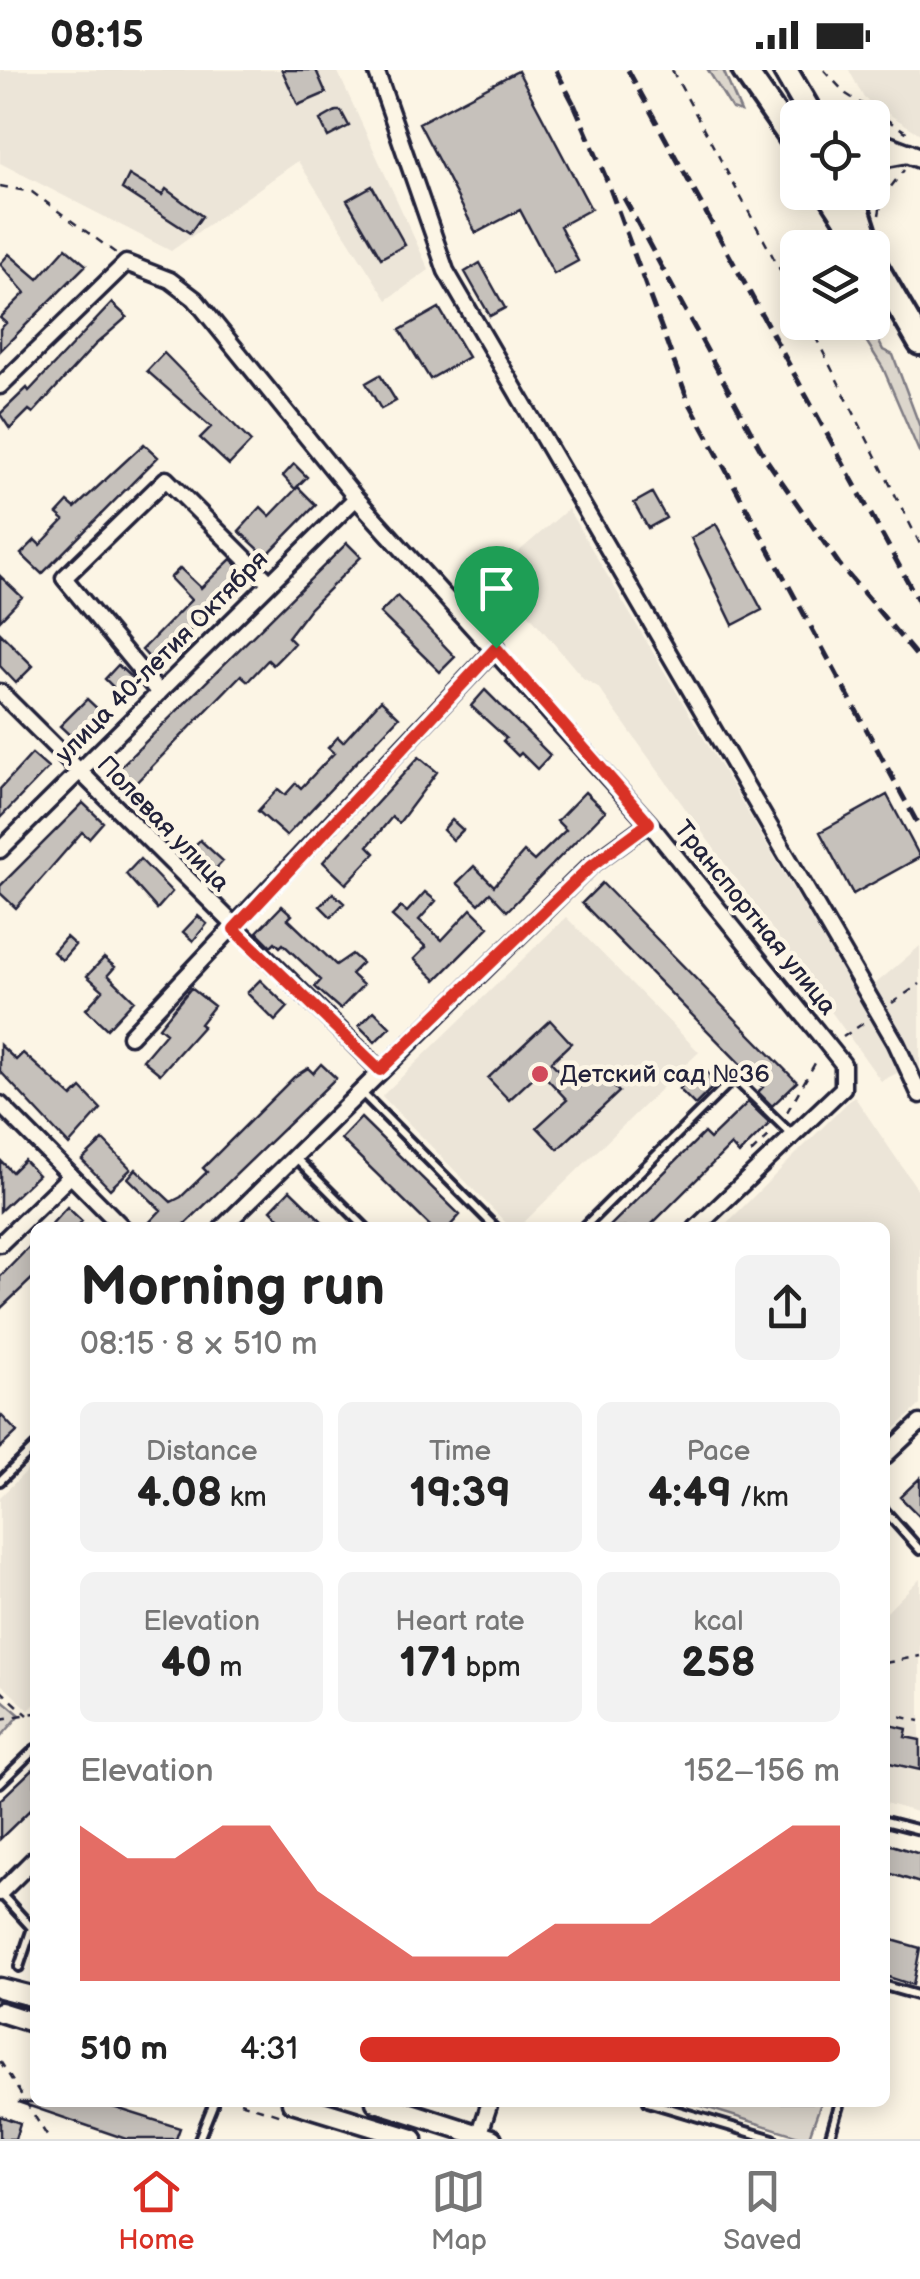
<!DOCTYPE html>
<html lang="en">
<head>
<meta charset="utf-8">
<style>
	:root { --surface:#fff; --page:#f2f2f2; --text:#222; --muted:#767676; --line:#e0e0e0; --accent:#d93025 }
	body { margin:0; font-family:"Balsamiq Sans",sans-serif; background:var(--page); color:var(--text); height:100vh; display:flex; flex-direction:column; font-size:38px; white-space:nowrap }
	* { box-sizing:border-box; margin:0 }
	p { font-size:32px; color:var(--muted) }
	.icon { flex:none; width:55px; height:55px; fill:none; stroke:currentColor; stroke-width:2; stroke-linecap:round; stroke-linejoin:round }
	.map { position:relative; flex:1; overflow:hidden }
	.details { position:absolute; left:30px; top:1152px; width:860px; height:885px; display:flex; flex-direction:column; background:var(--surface); border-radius:15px; box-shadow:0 5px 25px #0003 }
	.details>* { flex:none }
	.controls { position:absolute; left:780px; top:30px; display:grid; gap:20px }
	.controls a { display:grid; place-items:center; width:110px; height:110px; border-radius:15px; background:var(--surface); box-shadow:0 5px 25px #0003; font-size:50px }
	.pin { position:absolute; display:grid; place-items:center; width:85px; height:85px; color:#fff; margin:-102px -42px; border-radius:50% 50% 50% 0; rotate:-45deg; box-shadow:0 0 10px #0007 }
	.pin .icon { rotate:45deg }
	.round { display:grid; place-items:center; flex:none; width:105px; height:105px; border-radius:15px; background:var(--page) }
	.summary { display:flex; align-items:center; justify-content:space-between; height:170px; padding:0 50px }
	h1 { font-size:55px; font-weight:700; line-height:75px }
	.stats { display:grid; grid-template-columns:repeat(3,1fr); gap:15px; height:170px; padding:10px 50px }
	.stats div { display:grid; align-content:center; border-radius:15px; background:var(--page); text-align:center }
	.stats b { font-size:42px; font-weight:700 }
	.stats small { font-size:28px; font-weight:400 }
	.stats p { font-size:28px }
	.chart { height:280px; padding:20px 50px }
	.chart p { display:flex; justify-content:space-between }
	.chart svg { width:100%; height:180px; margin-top:10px; fill:var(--accent); opacity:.7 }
	ul { padding:0 50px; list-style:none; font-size:32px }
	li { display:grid; grid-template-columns:160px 120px 1fr; align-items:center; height:75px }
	li i { height:25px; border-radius:12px; background:var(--accent) }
	.status { display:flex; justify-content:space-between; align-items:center; height:70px; padding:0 50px; background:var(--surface); direction:ltr }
	.status svg { height:28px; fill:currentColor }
	.dock { display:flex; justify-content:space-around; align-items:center; height:140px; border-top:2px solid var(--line); background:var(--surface); font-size:28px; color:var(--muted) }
	.dock a { display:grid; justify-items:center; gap:5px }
	.dock .selected { color:var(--accent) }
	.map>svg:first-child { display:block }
	.built { fill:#ece5d8 }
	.green { fill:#dcd6cc; stroke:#7f7c84; stroke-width:2.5 }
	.building { fill:#c6c1bb; stroke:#22223b; stroke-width:2.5 }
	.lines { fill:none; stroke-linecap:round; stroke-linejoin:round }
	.service-casing { stroke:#22223b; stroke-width:14 }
	.minor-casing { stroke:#22223b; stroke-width:21 }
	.tertiary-casing { stroke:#22223b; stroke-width:25 }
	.primary-casing { stroke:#22223b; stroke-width:30 }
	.path { stroke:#22223b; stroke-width:2.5; stroke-dasharray:8 8; stroke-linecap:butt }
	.service { stroke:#fcf5e5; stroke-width:6 }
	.minor { stroke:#fcf5e5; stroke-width:14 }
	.tertiary { stroke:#fcf5e5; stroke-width:18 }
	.primary { stroke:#fcf5e5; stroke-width:22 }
	.rail { stroke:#22223b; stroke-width:5; stroke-dasharray:15 8; stroke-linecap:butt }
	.route-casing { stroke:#fff; stroke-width:20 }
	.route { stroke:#d93025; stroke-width:12 }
	.poi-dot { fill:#d1495b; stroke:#fcf5e5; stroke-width:4 }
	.labels { text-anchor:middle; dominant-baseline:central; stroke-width:9; stroke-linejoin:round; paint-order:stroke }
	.street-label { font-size:25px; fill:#22223b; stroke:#fcf5e5 }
	.poi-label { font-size:25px; fill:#22223b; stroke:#fcf5e5; text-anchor:start }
</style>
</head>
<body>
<div class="status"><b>08:15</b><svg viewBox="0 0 49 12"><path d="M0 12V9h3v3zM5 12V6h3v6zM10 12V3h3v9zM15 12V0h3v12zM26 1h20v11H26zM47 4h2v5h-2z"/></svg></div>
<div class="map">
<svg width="920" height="2069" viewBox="0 0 920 2069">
	<rect width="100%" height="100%" fill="#fcf5e5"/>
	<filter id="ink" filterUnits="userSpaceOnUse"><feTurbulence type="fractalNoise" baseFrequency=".01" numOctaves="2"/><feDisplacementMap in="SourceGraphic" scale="20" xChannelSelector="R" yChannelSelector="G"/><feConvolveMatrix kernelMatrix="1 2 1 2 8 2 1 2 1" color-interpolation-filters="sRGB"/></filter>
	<g filter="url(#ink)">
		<path class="built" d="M0,0H337L429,200L387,230L298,91L171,181L0,93Z
			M849,0H920V64L864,28Z
			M568,439L901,1001L881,1011L598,617L583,608L494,503Z
			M566,847L699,982L519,1157H510L382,1026Z
			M920,876V1008L873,916Z
			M854,1026L920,1123V1335L885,1368V1158L723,1157Z
			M35,1393V1634L29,1640L0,1613V1427Z
			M920,1508V1743L885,1733V1544Z"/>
		<path class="green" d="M708,0H723L741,42L732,39Z
			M855,253H870L883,280L893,285L920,357V384L883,298Z
			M0,1628L20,1645L0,1668Z
			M692,2033L821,2032V2033L808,2069Z"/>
		<path class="building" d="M282,0H316L326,23L298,35Z
			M518,1L591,139L560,156L578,191L554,204L520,140L476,163L419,53Z
			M336,41H341L349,56L328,67L320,50Z
			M129,105L162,125L166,119L202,146L190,163L122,119Z
			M372,116L405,175L381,188L347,130Z
			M66,178L86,195L0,281V259L6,253L0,248L25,223L0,194L9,184L38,209Z
			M480,193L505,238L490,246L465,202Z
			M112,233L127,247L95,275L33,343L29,340L10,359L0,344L27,318L29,321Z
			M439,238L468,287L430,309L400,260Z
			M164,283L251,372L229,395L200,368L211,357L147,301Z
			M380,305L396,331L381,339L366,313Z
			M144,374L158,387L42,504L21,484L35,470L40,475L64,450L57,444L68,432L75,438Z
			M294,394L307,407L295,419L283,406Z
			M298,417L316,435L266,486L239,461L261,437L270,446Z
			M652,423L666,448L648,458L634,433Z
			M716,454L762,540L733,555L691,468Z
			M347,473L361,487L310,538L288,567L294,573L285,583L273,595L268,590L248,611L241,605L125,724L109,708Z
			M231,489L246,504L156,595L142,580L191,530L170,508L180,498L201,518Z
			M0,506L22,527L0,550Z
			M397,526L455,587L440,602L380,543Z
			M0,563L33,596L16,613L0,596Z
			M118,595L136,612L122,626L105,609Z
			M485,620L550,685L537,699L521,683L518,686L503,671L506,668L471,636Z
			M87,629L102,643L77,672L60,656Z
			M381,630L399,647L286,766L258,741L278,719L285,725L296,713L301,718L334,683L328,678L338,667L343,672Z
			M32,684L48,698L0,748V719Z
			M419,687L437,702L399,753L392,747L368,776L375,783L346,814L323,792Z
			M585,722L605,741L507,841L490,823L479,834L457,813L474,796L494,816L524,782L534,791L566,760L557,751Z
			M887,725L920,787L853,824L820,762Z
			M83,733L103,752L89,768L82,762L16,838L0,823V816Z
			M452,750L463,760L453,770L443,760Z
			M200,770L223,791L209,806L186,785Z
			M140,789L172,822L157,839L126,804Z
			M602,813L797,1012L772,1036L758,1022L763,1017L582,833Z
			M425,822L436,831L419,850L442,870L471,839L489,857L436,910L414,889L426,877L392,846L401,837L407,842Z
			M333,823L344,833L331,847L320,836Z
			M282,836L292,845L288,849L336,895L352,884L362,893L351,904L363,915L340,939L315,917L321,910L283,874L280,877L275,872L271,876L257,862Z
			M198,846L207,854L193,871L183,862Z
			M66,867L75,875L62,890L53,882Z
			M104,888L115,897L108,905L134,930L107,959L86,939L103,920L87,906Z
			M260,910L288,937L275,951L247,923Z
			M191,918L214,936L200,954L203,956L160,1004L143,990L166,963L159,957Z
			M374,941L390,957L375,972L359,956Z
			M550,950L571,973L551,992L577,1019L597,999L619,1022L558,1079L537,1057L567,1030L540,1001L509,1030L488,1008Z
			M0,975L16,990L23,983L72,1027L81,1018L101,1039L69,1075L0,1001Z
			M321,994L336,1008L181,1158H144L161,1140L128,1108L136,1099L171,1132L181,1127L207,1102L203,1098L294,1007L308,998L313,1003Z
			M702,997L717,1013L695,1035L679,1019Z
			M748,1032L770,1053L739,1084L731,1075L648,1158H608L704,1063L710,1069Z
			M361,1048L460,1145L448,1158H432L341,1069Z
			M103,1070L131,1099L110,1119L82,1090Z
			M0,1090L12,1102L24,1090L38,1105L0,1141Z
			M290,1120L329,1158H289L271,1140Z
			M67,1137L82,1151L76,1158H48Z
			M35,1171V1206L0,1239V1207Z
			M0,1344L17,1362L0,1378Z
			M920,1408V1447L900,1427Z
			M885,1654L907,1659L905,1667L920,1670V1700L885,1692Z
			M35,1697V1735L0,1769V1730Z
			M885,1773L920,1784V1813L885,1802Z
			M885,1868L920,1878L913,1915L885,1906Z
			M18,2032H97L180,2058L176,2069H126Z
			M0,2046L20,2053L15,2069H0Z"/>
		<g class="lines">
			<defs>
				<path id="service" d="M361,1022L496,1158
					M296,1088L366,1158
					M583,1158L734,1008L792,1065
					M0,1411L35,1377
					M885,1441L920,1480
					M0,1713L35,1679
					M885,1751L920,1760
					M1,1824L32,1858L19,1897
					M885,1916L920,1926
					M648,2032L773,2069
					M199,2069L214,2032
					M829,2069L840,2032"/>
				<path id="minor" d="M376,0L446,201L896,973L920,1025
					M0,316L126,193L170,210L195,229L356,428L649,753L843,994V1018L696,1158
					M0,622L380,1000
					M159,623L64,508L166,409L269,512
					M0,780L356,428
					M130,966L496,578
					M0,1034L123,1158
					M222,1158L591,795L649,753
					M0,1174L69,1107
					M885,1386L920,1353
					M0,1823L35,1788
					M478,2069L490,2032"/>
				<path id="tertiary" d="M872,70L920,88
					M872,97L886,87L908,83
					M0,1918L35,1927
					M0,1942L35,1953
					M292,2032L413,2069
					M376,2032L492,2069"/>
				<path id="primary" d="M744,0L798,78
					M785,0L813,48
					M829,122L865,178
					M852,122L867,169
					M872,190L920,273"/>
			</defs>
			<use href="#service" class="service-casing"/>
			<use href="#minor" class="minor-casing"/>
			<use href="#tertiary" class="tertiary-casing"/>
			<use href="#primary" class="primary-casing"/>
			<path class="path" d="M672,0L798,233
				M824,0L846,24L911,65
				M0,116L32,122L117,184
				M879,145L882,128L904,100
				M808,252L920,474
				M892,933L920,914
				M843,967L865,952
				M787,1042L818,988
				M751,1083L774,1061
				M885,1593L920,1586
				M0,1620L28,1645
				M885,1643L920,1651
				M0,1649L35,1643
				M0,1991L49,2069
				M240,2032L281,2045"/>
			<use href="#service" class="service"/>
			<use href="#minor" class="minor"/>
			<use href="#tertiary" class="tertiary"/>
			<use href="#primary" class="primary"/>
			<path class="rail" d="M556,0L579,44
				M628,0L920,534
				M574,34L606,108L688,330L920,758
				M624,128L766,389L839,494L920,590"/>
		</g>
	</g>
	<g class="lines" filter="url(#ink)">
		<defs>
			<path id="route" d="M496,578L649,753L592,795L380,1000L234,859Z"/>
		</defs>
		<use href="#route" class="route-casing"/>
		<use href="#route" class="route"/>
	</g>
	<circle class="poi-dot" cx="540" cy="1004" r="10"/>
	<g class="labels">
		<g class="street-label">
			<text transform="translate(162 587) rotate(-45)">улица 40-летия Октября</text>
			<text transform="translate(163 754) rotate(46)">Полевая улица</text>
			<text transform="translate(755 848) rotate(51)">Транспортная улица</text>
		</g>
		<g class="poi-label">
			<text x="560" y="1004">Детский сад №36</text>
		</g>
	</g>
</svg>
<div class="controls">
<a><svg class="icon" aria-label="locate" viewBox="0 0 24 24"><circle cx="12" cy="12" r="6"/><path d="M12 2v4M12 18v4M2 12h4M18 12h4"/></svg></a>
<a><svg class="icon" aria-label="layers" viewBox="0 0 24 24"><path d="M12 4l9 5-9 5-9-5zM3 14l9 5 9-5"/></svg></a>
</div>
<div class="pin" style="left:496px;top:578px;background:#1e9e55"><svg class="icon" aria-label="arrive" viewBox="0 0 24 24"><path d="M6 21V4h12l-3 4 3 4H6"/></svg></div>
<section class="details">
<div class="summary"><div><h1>Morning run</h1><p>08:15 · 8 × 510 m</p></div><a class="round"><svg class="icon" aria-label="share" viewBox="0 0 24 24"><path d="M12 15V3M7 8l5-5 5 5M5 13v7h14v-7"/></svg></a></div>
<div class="stats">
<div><p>Distance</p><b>4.08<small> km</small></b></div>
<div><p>Time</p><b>19:39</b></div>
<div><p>Pace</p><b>4:49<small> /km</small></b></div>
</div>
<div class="stats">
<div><p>Elevation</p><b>40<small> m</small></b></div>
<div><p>Heart rate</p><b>171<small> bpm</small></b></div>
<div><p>kcal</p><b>258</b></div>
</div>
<div class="chart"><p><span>Elevation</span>152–156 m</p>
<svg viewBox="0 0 160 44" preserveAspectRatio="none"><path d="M0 44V6L10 14L20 14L30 6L40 6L50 22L60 30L70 38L80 38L90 38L100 30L110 30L120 30L130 22L140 14L150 6L160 6V44z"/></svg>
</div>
<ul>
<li><b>510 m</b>4:31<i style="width:100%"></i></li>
</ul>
</section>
</div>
<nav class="dock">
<a class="selected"><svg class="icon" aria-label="home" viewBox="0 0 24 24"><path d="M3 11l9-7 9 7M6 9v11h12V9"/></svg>Home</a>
<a><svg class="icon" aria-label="map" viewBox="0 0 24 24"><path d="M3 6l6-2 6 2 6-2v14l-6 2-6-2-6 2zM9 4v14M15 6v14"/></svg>Map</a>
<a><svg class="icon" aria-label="saved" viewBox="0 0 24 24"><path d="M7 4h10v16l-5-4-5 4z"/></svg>Saved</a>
</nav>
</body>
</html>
